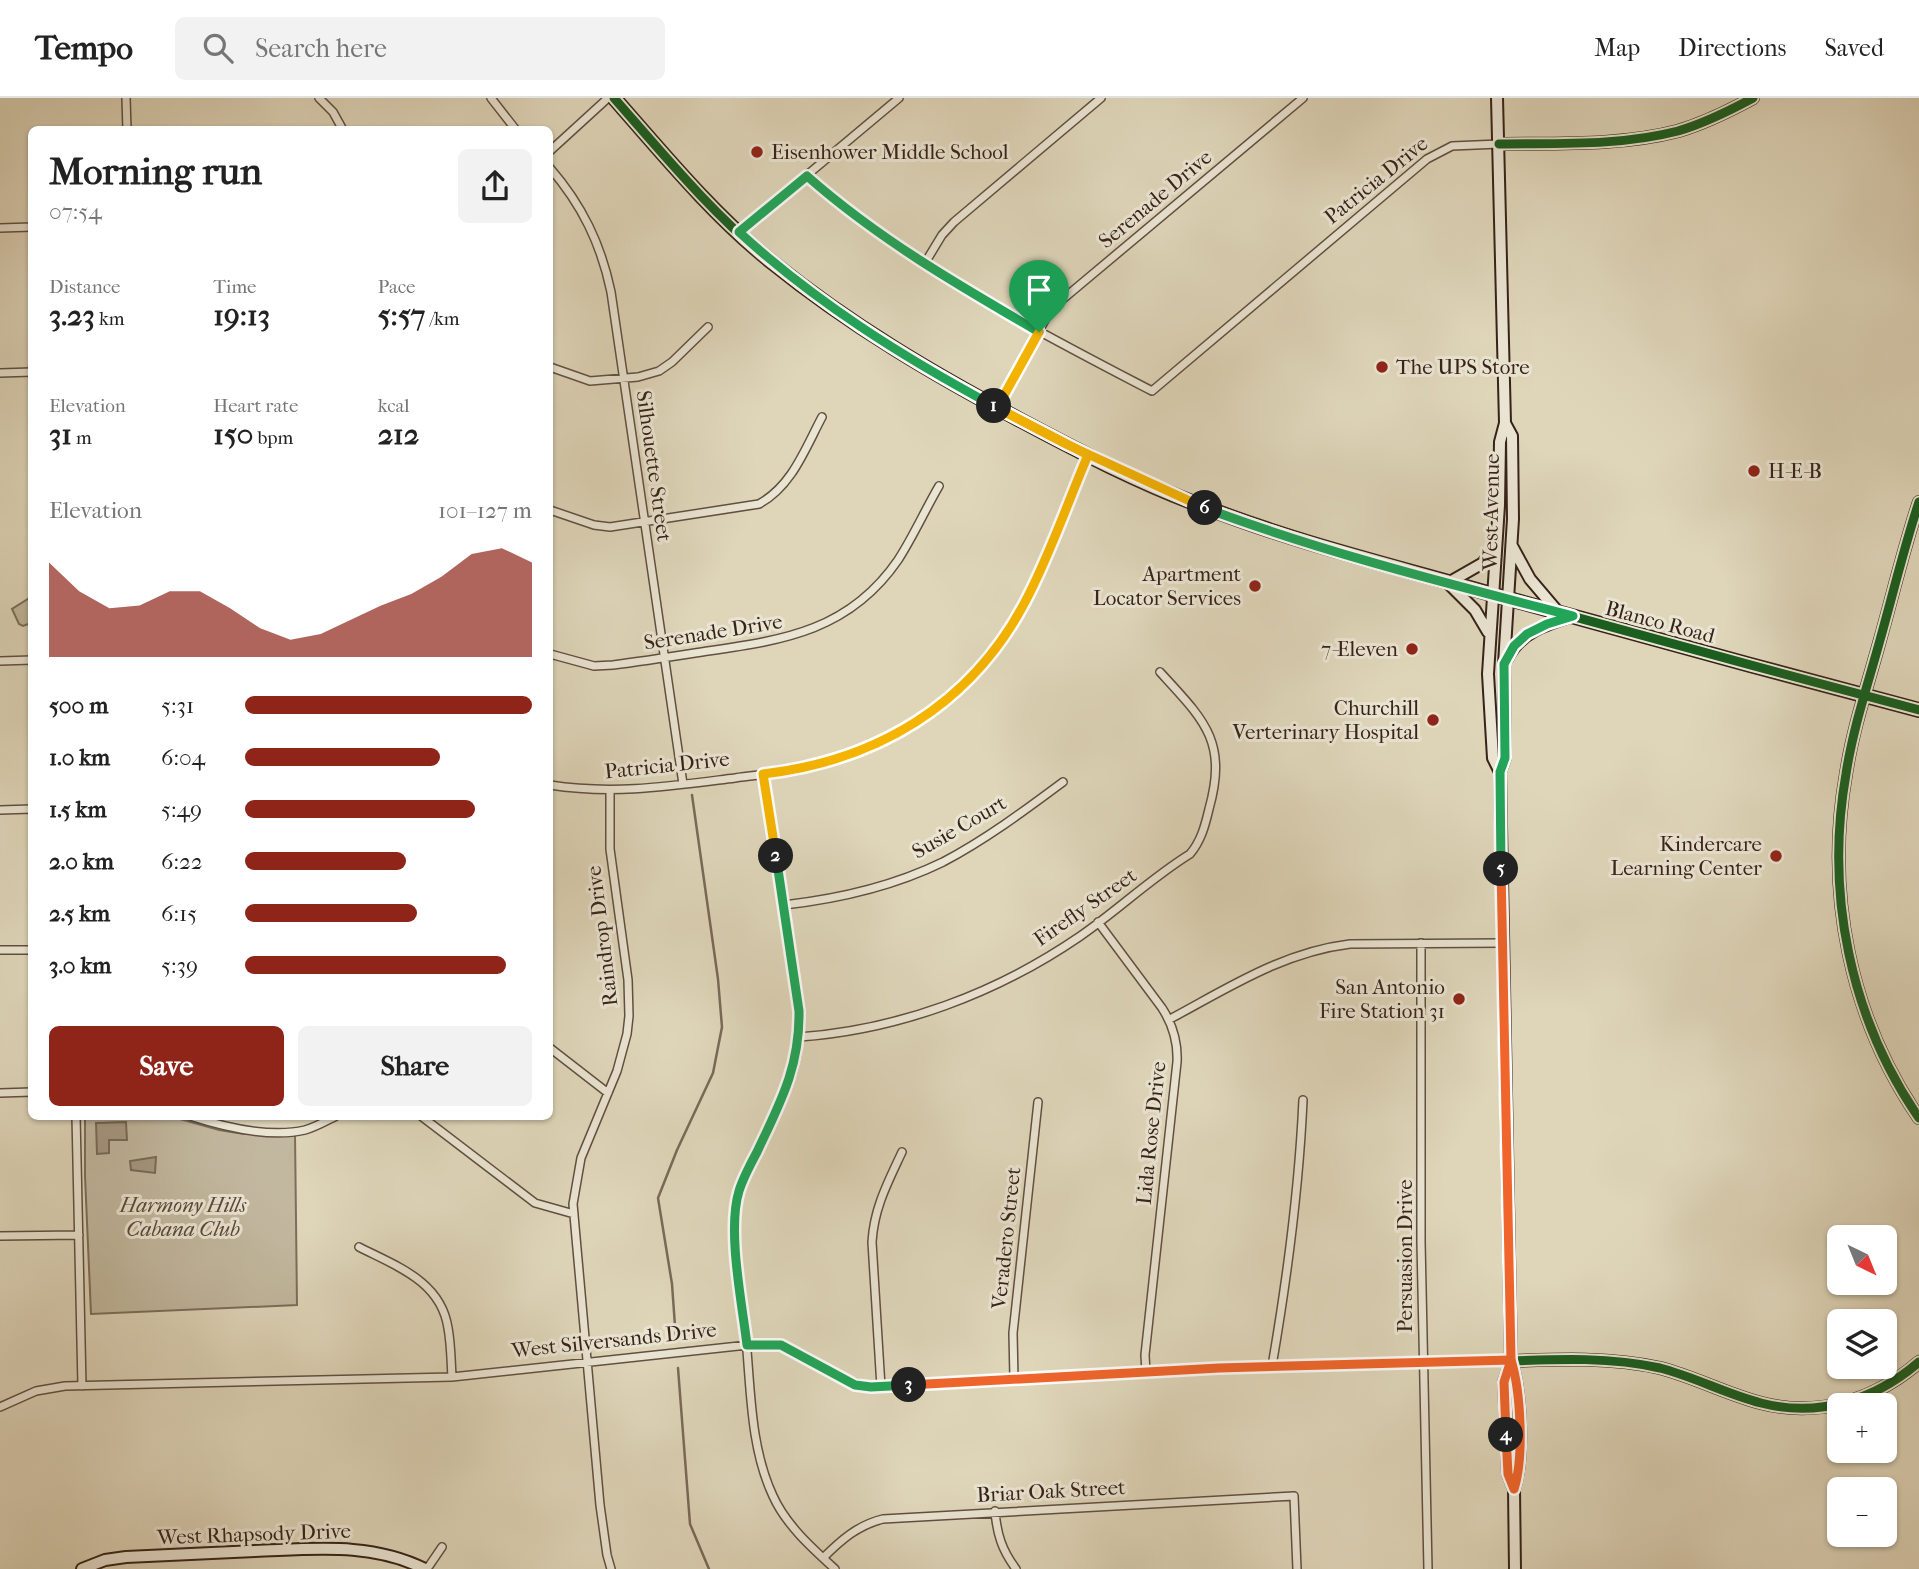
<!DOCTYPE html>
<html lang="en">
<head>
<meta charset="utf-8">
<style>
	:root { --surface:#fff; --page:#f2f2f2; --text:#222; --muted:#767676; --line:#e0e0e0; --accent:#8f2418 }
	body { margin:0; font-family:"IM FELL French Canon",serif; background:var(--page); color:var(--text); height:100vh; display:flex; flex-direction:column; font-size:26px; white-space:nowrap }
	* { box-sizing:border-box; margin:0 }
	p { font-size:23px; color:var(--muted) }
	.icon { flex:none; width:38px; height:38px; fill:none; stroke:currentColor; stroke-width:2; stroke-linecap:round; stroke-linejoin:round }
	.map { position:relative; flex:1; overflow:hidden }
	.side { position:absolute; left:28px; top:28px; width:525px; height:994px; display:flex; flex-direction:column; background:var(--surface); border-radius:10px; box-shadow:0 2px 5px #0004 }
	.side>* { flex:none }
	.needle { width:46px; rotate:137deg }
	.fabs { position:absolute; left:1827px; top:1127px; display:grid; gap:14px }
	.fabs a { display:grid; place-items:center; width:70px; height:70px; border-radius:10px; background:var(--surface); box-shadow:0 2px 5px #0004; font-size:35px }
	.pin { position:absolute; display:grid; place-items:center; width:60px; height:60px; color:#fff; margin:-72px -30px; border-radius:50% 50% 50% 0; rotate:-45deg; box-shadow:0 0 7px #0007 }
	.pin .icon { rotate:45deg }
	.km { position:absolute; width:35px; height:35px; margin:-18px; border-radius:50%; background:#222; color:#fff; font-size:19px; line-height:35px; text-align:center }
	.round { display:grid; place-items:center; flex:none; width:74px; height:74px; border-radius:10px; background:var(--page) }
	.summary { display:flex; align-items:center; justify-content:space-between; height:119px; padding:0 21px }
	h1 { font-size:38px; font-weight:700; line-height:52px }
	.figures { display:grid; grid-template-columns:repeat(3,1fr); gap:10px; height:119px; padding:7px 21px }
	.figures div { display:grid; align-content:center }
	.figures b { font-size:30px; font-weight:700 }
	.figures small { font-size:19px; font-weight:400 }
	.figures p { font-size:19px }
	.chart { height:196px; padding:14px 21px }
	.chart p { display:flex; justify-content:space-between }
	.chart svg { width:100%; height:126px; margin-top:7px; fill:var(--accent); opacity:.7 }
	.cta { display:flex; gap:14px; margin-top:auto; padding:14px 21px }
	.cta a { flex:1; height:80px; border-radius:10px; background:var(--accent); color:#fff; font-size:28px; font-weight:700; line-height:80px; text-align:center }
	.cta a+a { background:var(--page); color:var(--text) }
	ul { padding:0 21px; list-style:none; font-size:23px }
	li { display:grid; grid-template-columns:112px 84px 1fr; align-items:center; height:52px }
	li i { height:18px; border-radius:9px; background:var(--accent) }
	header { display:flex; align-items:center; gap:42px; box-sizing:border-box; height:98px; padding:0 35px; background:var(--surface); border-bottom:2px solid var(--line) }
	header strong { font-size:33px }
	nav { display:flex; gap:38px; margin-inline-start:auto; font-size:24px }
	.search { width:490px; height:63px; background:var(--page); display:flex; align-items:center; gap:18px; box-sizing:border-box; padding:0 24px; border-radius:10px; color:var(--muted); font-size:26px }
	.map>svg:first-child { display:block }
	.green { fill:#c2b89f; stroke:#7c6e5c; stroke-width:2 }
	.water { fill:#a69983; stroke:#796a59; stroke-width:2 }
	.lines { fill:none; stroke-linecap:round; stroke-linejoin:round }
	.stream { stroke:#796a59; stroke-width:2.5 }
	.street-casing { stroke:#605041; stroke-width:10 }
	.secondary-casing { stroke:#362319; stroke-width:14 }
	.primary-casing { stroke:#362319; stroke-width:16 }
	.street { stroke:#eae4d2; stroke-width:7 }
	.secondary { stroke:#eae4d2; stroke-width:10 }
	.primary { stroke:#dfd6ba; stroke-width:12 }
	.cycleway-casing { stroke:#eae4d2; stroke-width:13 }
	.cycleway { stroke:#1b5e20; stroke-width:9 }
	.split-1-casing { stroke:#fff; stroke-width:14 }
	.split-2-casing { stroke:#fff; stroke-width:14 }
	.split-3-casing { stroke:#fff; stroke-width:14 }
	.split-4-casing { stroke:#fff; stroke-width:14 }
	.split-5-casing { stroke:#fff; stroke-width:14 }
	.split-6-casing { stroke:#fff; stroke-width:14 }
	.split-7-casing { stroke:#fff; stroke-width:14 }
	.split-1 { stroke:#22a559; stroke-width:9 }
	.split-2 { stroke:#f5b400; stroke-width:9 }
	.split-3 { stroke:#22a559; stroke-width:9 }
	.split-4 { stroke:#f0652b; stroke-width:9 }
	.split-5 { stroke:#f0652b; stroke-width:9 }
	.split-6 { stroke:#22a559; stroke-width:9 }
	.split-7 { stroke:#f5b400; stroke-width:9 }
	.poi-dot { fill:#8f2418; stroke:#eae4d2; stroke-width:2.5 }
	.labels { text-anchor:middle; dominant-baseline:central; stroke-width:6; stroke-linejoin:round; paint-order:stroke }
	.poi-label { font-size:21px; fill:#362319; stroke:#eae4d2; text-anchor:end }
	.street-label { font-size:21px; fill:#362319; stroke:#eae4d2 }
	.park-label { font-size:21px; font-style:italic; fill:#59483a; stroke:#eae4d2 }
</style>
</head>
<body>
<header>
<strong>Tempo</strong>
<div class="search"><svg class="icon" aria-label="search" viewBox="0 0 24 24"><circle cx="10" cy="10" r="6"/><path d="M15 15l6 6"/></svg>Search here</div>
<nav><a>Map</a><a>Directions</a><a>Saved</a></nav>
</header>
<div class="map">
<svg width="1919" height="1471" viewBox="0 0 1919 1471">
	<rect width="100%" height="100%" fill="#dfd6ba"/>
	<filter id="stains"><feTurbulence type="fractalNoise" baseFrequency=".00286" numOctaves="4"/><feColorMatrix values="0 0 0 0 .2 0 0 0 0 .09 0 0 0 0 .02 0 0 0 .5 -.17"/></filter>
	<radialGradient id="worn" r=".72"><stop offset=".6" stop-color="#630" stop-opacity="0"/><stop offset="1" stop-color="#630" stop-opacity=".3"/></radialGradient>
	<path class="green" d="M31,499V525L23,528L19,526L12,511Z
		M85,1019H173L219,1032L244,1036H295L297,1207L91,1216L85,1078Z"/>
	<path class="water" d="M126,1024L127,1042H109V1055L97,1056L96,1025Z
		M156,1059L155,1075L131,1072L130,1063Z"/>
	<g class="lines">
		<path class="stream" d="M676,1242L672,1186L658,1100L677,1052L713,975L722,929L718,881L692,697
			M678,1270L690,1426L709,1471"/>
		<defs>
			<path id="street" d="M126,0L127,32
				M319,0L333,14L343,32
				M491,0L516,32
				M550,53L608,0
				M550,70C582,107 601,146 611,194L683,686
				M807,78C909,168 1033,231 1152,293L1427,61L1452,48L1499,46
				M0,130L32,129
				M739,134L899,0
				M925,165L942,137L954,124L1101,0
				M550,269L590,283L638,279L659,273L672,264L708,229
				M0,275L32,274
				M997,310L1046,220L1057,206L1303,0
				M550,412L594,427L610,429L759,406C792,388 805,351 822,319
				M550,556L594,568L613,567C645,563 676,558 708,553C785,542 850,532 898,462C913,439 925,412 939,388
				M0,563L32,562
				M763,676L799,913C799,935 799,955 792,976C780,1017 752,1052 739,1093C726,1133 740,1189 745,1231C751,1285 749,1347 773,1398C786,1427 812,1450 835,1471
				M550,687C614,697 671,688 735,680C755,677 778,676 798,671C901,646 969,601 1023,508C1050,461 1067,407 1088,357
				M610,693V751L628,882L629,918L627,936L617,973L581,1060L573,1106L600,1407L607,1457L611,1471
				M0,712L32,711
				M784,807C837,801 894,788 943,764C985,742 1024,713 1063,684
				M1098,824L1162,910C1173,927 1178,944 1177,964L1145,1257L1146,1274
				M1421,845V1144L1428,1471
				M0,852H32
				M1170,921C1228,890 1283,854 1350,846L1502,845
				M799,939C899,932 997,895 1079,839C1117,813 1151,780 1190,756C1201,743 1205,728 1209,711C1228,643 1204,622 1160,574
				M550,950L608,995
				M0,995L32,994
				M76,1018L82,1288
				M190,1018C224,1029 271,1040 305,1032C316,1029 326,1023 336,1018
				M421,1018L535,1105L574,1116
				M0,1138L79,1137
				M359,1149C396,1168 441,1183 448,1230C451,1246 451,1263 452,1279
				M1272,1268C1287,1181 1299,1091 1303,1002
				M1014,1281L1013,1235L1038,1004
				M881,1289L872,1144C874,1110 888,1084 902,1054
				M0,1309L36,1293L65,1288L452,1279L767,1245C806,1249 832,1282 871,1289L1219,1270L1511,1263
				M995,1413C997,1437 1002,1452 1016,1471
				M823,1460C841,1442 858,1427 883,1421L1294,1398L1297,1471
				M427,1471L442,1449"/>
			<path id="secondary" d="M1497,0L1505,325L1500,344L1499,407L1488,576L1493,660L1500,674
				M1499,46C1559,45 1620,48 1678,33C1705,25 1729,13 1753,0
				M1505,325L1512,338L1513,421L1504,566L1505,660L1500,674L1511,1263L1504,1284L1508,1376L1514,1391L1515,1471
				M1919,404C1904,449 1893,496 1880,542C1868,586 1853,630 1846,676C1825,795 1850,920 1919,1020
				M1512,448L1530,481L1558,514
				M1488,534L1475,512L1448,485L1483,465L1494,449
				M1507,561C1520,534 1547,526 1573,518
				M1511,1263C1560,1261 1611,1259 1660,1270C1695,1279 1726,1296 1761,1305C1819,1320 1875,1302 1919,1264
				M1511,1263C1521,1293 1524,1360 1514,1391
				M82,1471L105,1462L126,1459C169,1457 212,1455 255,1453C314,1451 371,1444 425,1471"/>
			<path id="primary" d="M614,0C664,57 714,118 773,165C850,227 935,277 1022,323C1080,354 1140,385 1202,408C1296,445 1394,468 1491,496C1634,536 1776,574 1919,612"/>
		</defs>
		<use href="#street" class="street-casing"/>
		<use href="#secondary" class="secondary-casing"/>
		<use href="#primary" class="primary-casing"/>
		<use href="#street" class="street"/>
		<use href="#secondary" class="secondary"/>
		<use href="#primary" class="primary"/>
		<defs>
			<path id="cycleway" d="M614,0C664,57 714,118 773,165C850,227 935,277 1022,323C1080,354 1140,385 1202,408C1296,445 1394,468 1491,496C1634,536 1776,574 1919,612
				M1499,46C1559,45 1620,48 1678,33C1705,25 1729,13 1753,0
				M1919,404C1904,449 1893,496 1880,542C1868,586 1853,630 1846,676C1825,795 1850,920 1919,1020
				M1511,1263C1560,1261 1611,1259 1660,1270C1695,1279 1726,1296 1761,1305C1819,1320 1875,1302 1919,1264"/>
		</defs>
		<use href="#cycleway" class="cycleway-casing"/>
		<use href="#cycleway" class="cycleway"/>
	</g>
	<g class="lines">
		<defs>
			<path id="split-1" d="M994,308C903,259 815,204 739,134L807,78C877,140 958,187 1039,234"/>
			<path id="split-2" d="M776,758L763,676C876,663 971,607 1025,504C1050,457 1067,406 1088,357L994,308"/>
			<path id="split-3" d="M776,758L799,913C800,969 780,1005 757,1054C750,1067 743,1080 739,1093C727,1132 742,1205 747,1247H781L855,1287L871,1289L909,1287"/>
			<path id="split-4" d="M909,1287L1219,1270L1511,1262L1504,1284L1506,1337"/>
			<path id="split-5" d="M1501,771L1511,1262C1521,1294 1524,1360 1514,1391L1508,1376L1506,1337"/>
			<path id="split-6" d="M1205,410C1325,455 1450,486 1573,518L1547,526L1527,536L1514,548L1504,566L1505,660L1500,674L1501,771"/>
			<path id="split-7" d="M1039,234L997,310L1068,347L1205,410"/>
		</defs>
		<use href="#split-1" class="split-1-casing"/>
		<use href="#split-2" class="split-2-casing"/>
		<use href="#split-3" class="split-3-casing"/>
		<use href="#split-4" class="split-4-casing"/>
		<use href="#split-5" class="split-5-casing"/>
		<use href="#split-6" class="split-6-casing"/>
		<use href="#split-7" class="split-7-casing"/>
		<use href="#split-1" class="split-1"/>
		<use href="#split-2" class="split-2"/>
		<use href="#split-3" class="split-3"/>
		<use href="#split-4" class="split-4"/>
		<use href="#split-5" class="split-5"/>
		<use href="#split-6" class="split-6"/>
		<use href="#split-7" class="split-7"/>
	</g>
	<g class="poi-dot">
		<circle cx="757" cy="54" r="7"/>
		<circle cx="1382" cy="269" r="7"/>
		<circle cx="1754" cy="373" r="7"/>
		<circle cx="1255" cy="488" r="7"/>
		<circle cx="1412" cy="551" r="7"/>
		<circle cx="1433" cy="622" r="7"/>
		<circle cx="1776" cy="758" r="7"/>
		<circle cx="1459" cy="901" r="7"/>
	</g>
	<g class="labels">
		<g class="poi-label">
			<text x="771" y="54" text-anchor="start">Eisenhower Middle School</text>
			<text x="1396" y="269" text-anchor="start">The UPS Store</text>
			<text x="1768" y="373" text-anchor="start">H-E-B</text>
			<text x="1241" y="476">Apartment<tspan x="1241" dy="24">Locator Services</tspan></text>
			<text x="1398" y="551">7-Eleven</text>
			<text x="1419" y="610">Churchill<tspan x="1419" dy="24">Verterinary Hospital</tspan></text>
			<text x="1762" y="746">Kindercare<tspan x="1762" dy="24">Learning Center</tspan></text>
			<text x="1445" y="889">San Antonio<tspan x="1445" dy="24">Fire Station 31</tspan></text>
		</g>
		<g class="street-label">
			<text transform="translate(1376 82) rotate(-39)">Patricia Drive</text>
			<text transform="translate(1155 101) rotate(-40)">Serenade Drive</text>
			<text transform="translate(654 368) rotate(82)">Silhouette Street</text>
			<text transform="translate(1491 414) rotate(-89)">West Avenue</text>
			<text transform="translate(1660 524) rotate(15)">Blanco Road</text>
			<text transform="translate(713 534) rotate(-9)">Serenade Drive</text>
			<text transform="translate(667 667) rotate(-6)">Patricia Drive</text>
			<text transform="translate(959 729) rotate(-30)">Susie Court</text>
			<text transform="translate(1085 809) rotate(-35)">Firefly Street</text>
			<text transform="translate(602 838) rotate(-97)">Raindrop Drive</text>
			<text transform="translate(1151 1035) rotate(-84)">Lida Rose Drive</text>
			<text transform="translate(1006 1140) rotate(-84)">Veradero Street</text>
			<text transform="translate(1405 1158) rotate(-90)">Persuasion Drive</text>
			<text transform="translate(614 1242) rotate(-6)">West Silversands Drive</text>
			<text transform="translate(1051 1393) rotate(-3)">Briar Oak Street</text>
			<text transform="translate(254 1436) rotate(-2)">West Rhapsody Drive</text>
		</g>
		<g class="park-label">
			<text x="183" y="1107">Harmony Hills<tspan x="183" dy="24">Cabana Club</tspan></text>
		</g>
	</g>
	<rect width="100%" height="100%" filter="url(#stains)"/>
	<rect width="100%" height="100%" fill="url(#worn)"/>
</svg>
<div class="fabs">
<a><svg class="needle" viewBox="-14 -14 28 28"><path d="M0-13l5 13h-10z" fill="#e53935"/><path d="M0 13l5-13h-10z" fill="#767676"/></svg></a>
<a><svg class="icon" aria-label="layers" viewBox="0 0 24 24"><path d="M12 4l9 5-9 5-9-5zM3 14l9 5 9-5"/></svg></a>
<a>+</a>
<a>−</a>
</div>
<div class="pin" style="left:1039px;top:234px;background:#1e9e55"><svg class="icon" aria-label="arrive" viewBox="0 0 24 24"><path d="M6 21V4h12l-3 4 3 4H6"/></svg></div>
<b class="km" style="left:994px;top:308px">1</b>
<b class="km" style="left:776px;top:758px">2</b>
<b class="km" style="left:909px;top:1287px">3</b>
<b class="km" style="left:1506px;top:1337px">4</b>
<b class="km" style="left:1501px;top:771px">5</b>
<b class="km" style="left:1205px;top:410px">6</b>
<section class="side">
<div class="summary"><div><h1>Morning run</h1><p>07:54</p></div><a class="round"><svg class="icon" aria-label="share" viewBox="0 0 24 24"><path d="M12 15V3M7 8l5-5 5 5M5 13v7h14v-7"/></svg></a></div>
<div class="figures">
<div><p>Distance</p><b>3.23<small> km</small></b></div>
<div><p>Time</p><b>19:13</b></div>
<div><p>Pace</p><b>5:57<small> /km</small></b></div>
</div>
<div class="figures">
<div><p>Elevation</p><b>31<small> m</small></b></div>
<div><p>Heart rate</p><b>150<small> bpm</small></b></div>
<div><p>kcal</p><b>212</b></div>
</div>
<div class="chart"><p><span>Elevation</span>101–127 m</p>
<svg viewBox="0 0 160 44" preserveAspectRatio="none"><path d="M0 44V11L10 21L20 27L30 26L40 21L50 21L60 27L70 34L80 38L90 36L100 31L110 26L120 22L130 16L140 8L150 6L160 11V44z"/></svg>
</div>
<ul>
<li><b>500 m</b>5:31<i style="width:100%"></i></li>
<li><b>1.0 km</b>6:04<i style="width:68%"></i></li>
<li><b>1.5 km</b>5:49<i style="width:80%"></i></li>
<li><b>2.0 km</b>6:22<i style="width:56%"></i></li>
<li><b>2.5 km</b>6:15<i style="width:60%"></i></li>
<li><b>3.0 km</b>5:39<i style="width:91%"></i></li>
</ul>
<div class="cta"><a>Save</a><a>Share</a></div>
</section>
</div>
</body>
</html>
